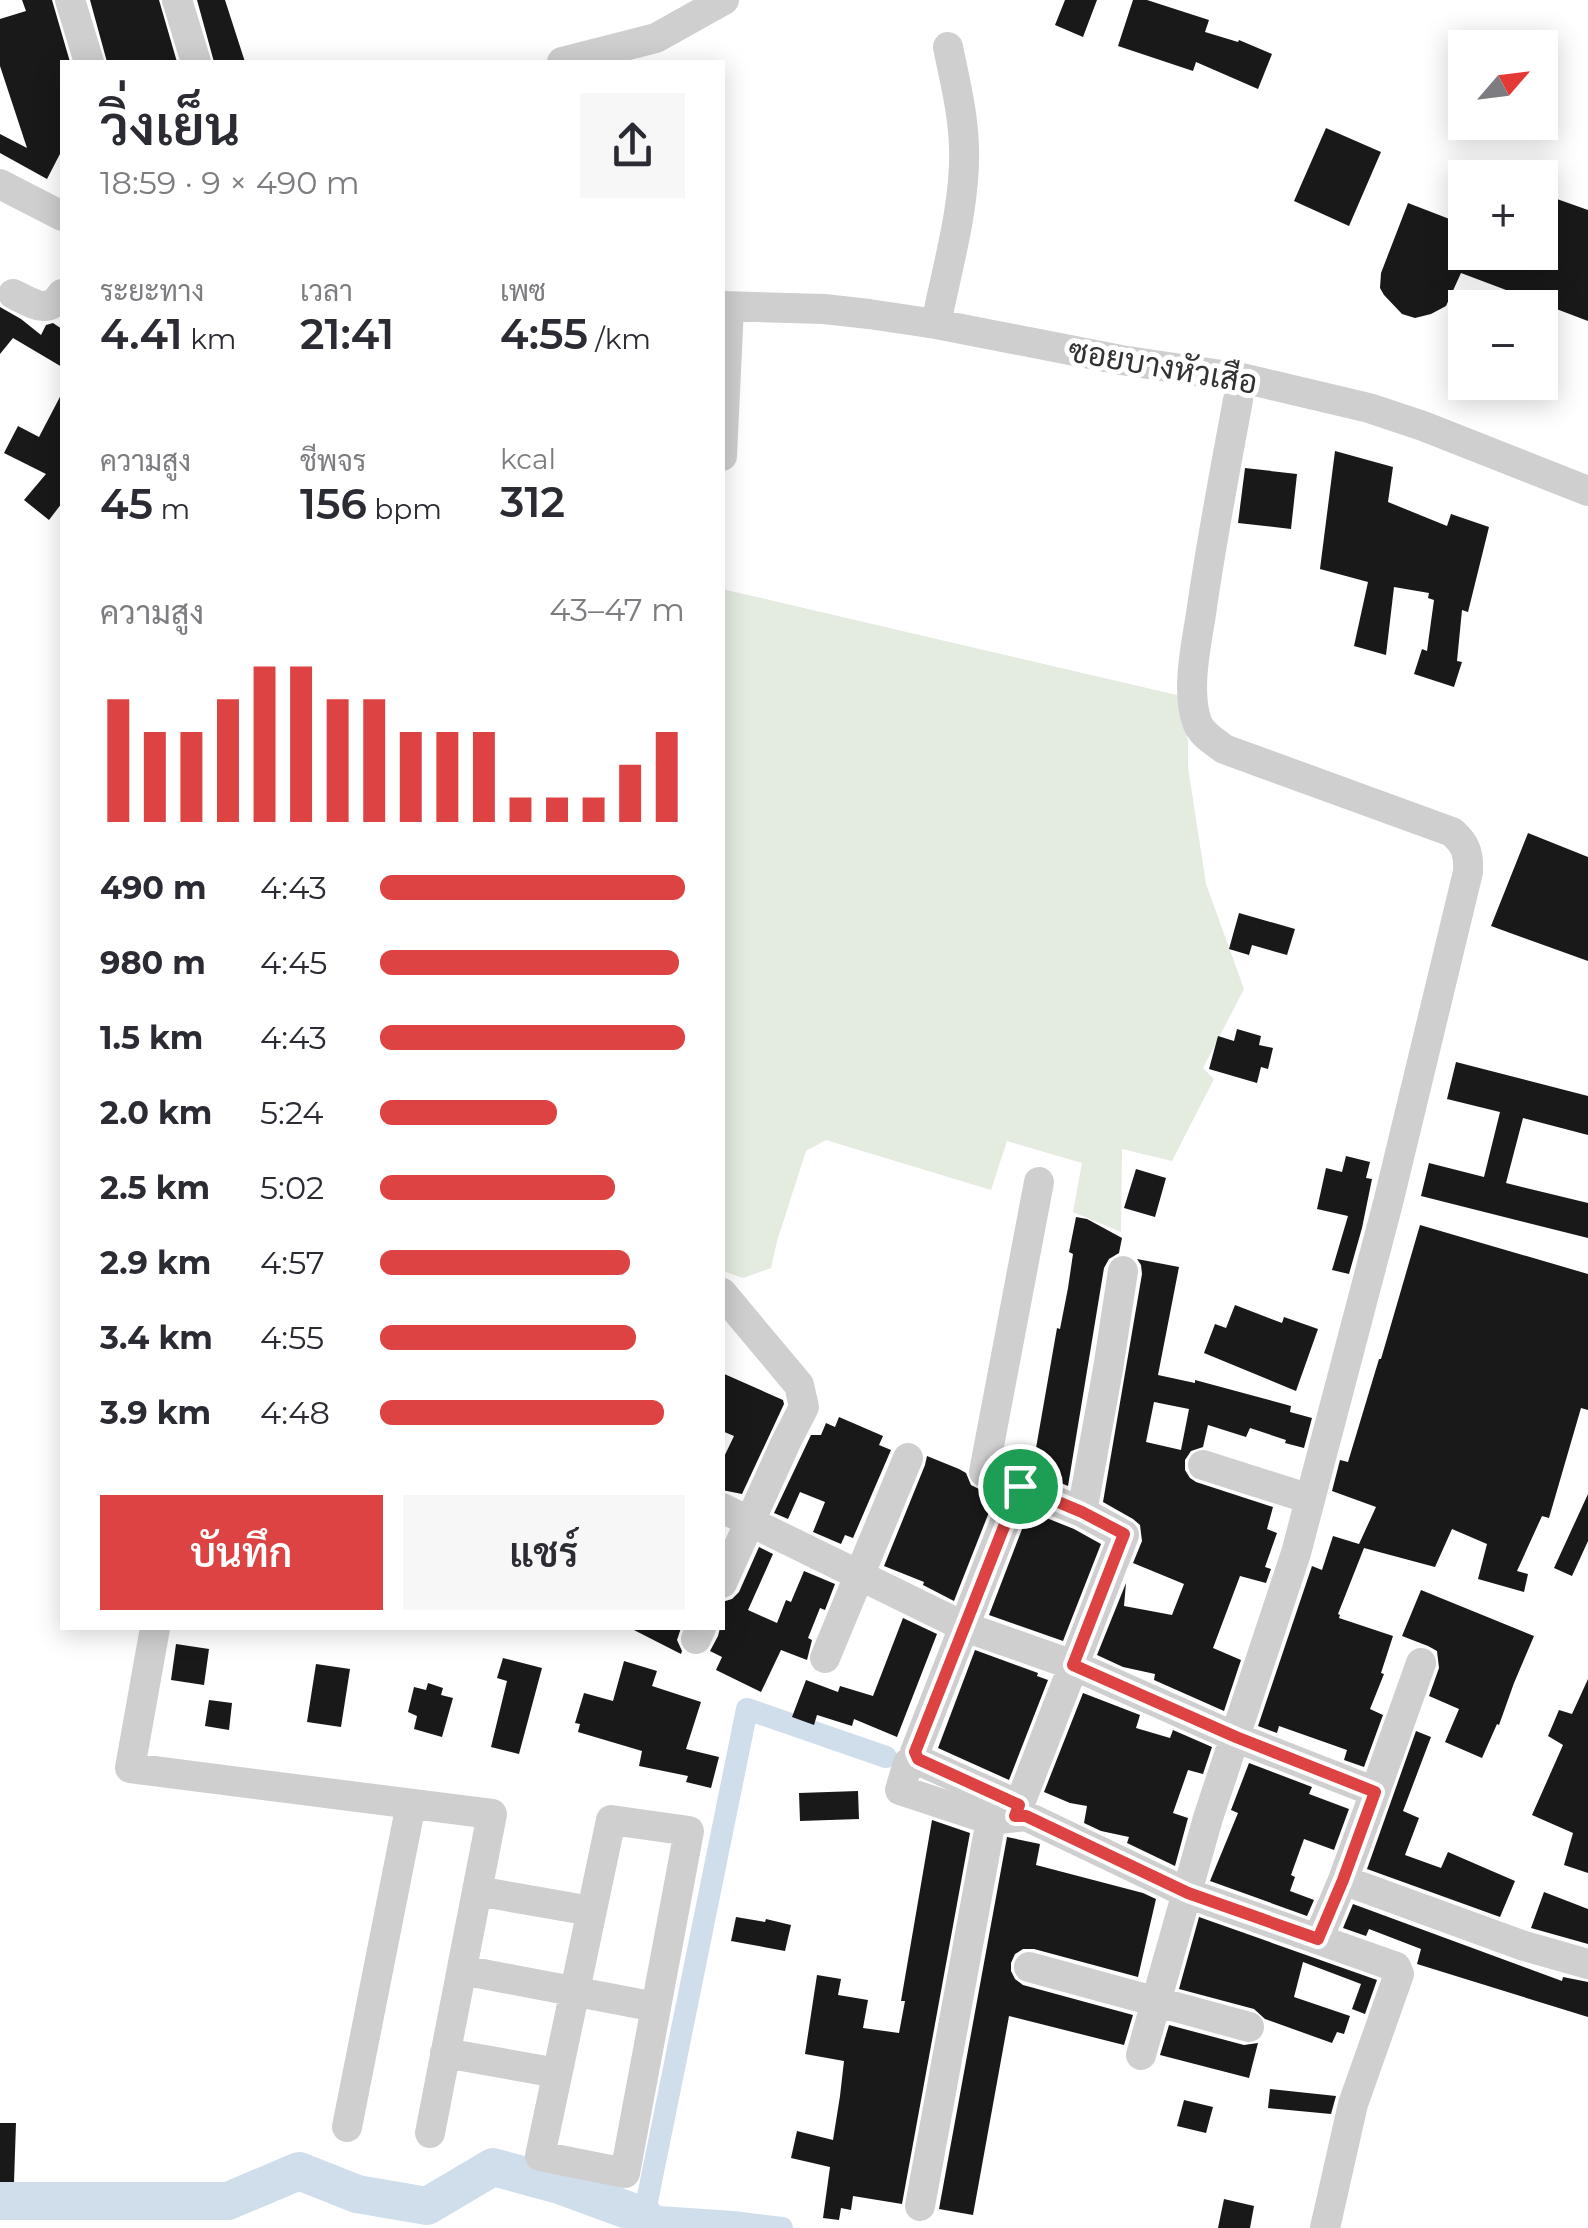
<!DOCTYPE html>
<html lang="th">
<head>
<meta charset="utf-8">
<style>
	:root { --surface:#fff; --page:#f7f7f7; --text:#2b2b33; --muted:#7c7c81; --accent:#dc4342 }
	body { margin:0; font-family:Montserrat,Sarabun,sans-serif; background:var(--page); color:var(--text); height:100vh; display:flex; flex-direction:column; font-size:38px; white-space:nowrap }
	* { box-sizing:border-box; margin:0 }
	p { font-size:32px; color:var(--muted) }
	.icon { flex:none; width:55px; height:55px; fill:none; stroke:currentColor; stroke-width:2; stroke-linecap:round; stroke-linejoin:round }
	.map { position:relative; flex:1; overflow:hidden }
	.details { position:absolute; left:60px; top:60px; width:665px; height:1570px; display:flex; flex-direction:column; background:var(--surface); border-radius:0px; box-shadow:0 5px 25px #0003 }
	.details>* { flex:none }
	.needle { width:65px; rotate:62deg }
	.tools { position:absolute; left:1448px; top:30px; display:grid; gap:20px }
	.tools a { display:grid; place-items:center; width:110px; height:110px; border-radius:0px; background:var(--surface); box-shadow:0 5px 25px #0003; font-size:50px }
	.pin { position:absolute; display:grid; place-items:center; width:85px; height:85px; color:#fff; margin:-42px; border:5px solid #fff; border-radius:50%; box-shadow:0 2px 10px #0007 }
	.round { display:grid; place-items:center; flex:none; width:105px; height:105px; border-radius:0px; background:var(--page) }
	.overview { display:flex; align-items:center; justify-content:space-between; height:170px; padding:0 40px }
	h1 { font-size:55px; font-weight:600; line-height:75px }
	.metrics { display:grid; grid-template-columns:repeat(3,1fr); gap:15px; height:170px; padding:10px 40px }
	.metrics div { display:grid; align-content:center }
	.metrics b { font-size:42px; font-weight:600 }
	.metrics small { font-size:28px; font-weight:400 }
	.metrics p { font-size:28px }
	.chart { height:280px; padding:20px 40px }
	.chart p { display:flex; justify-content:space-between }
	.chart svg { width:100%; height:180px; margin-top:10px; stroke:var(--accent); stroke-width:6 }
	.button { display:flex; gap:20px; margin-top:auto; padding:20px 40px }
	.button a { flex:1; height:115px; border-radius:0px; background:var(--accent); color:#fff; font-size:40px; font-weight:600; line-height:115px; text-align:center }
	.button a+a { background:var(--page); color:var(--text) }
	ul { padding:0 40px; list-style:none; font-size:32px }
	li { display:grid; grid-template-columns:160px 120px 1fr; align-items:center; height:75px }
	li i { height:25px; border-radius:12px; background:var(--accent) }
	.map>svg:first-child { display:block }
	.green { fill:#e4ebdf }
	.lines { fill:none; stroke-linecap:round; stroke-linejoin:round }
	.canal { stroke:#d0deec; stroke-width:22 }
	.river { stroke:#d0deec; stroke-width:38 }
	.building { fill:#191919; fill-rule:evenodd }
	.minor { stroke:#cfcfcf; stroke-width:30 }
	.route-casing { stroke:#fff; stroke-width:20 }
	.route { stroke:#dc4342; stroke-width:12 }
	.labels { text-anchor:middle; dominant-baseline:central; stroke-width:10; stroke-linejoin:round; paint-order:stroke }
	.street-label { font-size:32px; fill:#323232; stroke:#fff }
</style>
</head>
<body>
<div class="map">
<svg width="1588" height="2228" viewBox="0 0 1588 2228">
	<rect width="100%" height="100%" fill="#fff"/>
	<path class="green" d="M722,589L1177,695L1188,740V767L1206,884L1244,989L1203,1068L1214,1079L1172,1161L1122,1149L1121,1232L1073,1212L1082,1163L1007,1141L991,1190L826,1140L806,1151L777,1241L771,1268L743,1278L723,1271Z"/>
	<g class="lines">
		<path class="canal" d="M782,2228L733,2222L644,2216L747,1709L886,1757"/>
		<path class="river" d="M0,2201H228L299,2171L357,2194L427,2206L493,2167L559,2185L644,2216"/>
	</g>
	<path class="building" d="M22,0H52L70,62H62V150L47,179L0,153V134L27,148L0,66V19L26,11Z
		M90,0H159L177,62H107Z
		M197,0H225L245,62H214Z
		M1065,0H1097L1083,37L1055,25Z
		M1133,0H1147L1209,20L1205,32L1238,42L1239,40L1272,54L1258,89L1196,62L1193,71L1118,46Z
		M1326,128L1381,152L1349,226L1294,201Z
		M1540,193L1588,210V321L1461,273L1446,306L1431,314L1415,318L1402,314L1384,295L1380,288L1381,273L1408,203L1465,225V252H1540Z
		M0,307L21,319L41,335L46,325L53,323L62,329V367L13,338L0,354Z
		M62,393V503L49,520L24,500L46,474L4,453L18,426L39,437Z
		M1335,451L1393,467L1388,502L1447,526L1451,514L1489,527L1468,612L1462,610L1457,661L1462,662L1454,687L1414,674L1422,649L1427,651L1434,600L1428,598L1429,593L1394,587L1386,655L1354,646L1368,582L1320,569Z
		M1245,468L1297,474L1291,529L1238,523Z
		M1528,833L1588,857V961L1491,926Z
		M1239,913L1295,929L1287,955L1252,945L1249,955L1229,949Z
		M1237,1029L1261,1036L1259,1045L1273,1048L1268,1069L1261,1067L1257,1083L1209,1069L1218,1036L1234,1041Z
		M1456,1062L1588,1096V1135L1523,1118L1506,1183L1588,1203V1238L1421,1196L1429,1163L1484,1177L1500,1112L1447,1099Z
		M1346,1156L1370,1162L1366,1178L1372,1179L1362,1228L1349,1274L1332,1270L1348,1216L1317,1209L1326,1168L1342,1172Z
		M1136,1169L1166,1178L1155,1217L1124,1208Z
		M1076,1217L1087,1219L1122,1238L1119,1253L1109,1259L1104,1268L1068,1486L1032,1471L1057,1328L1060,1329L1068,1288L1073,1254L1069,1252Z
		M1420,1225L1588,1274V1410L1581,1408L1549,1518L1542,1516L1517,1571L1528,1574L1524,1592L1478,1579L1487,1544L1452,1529L1435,1567L1364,1548L1338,1614L1340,1615L1339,1618L1393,1636L1381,1673L1384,1674L1370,1709L1383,1715L1364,1767L1344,1760L1347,1750L1279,1726L1277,1733L1258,1726L1312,1566L1322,1570L1333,1536L1359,1544L1376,1507L1332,1491L1340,1460L1348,1462L1379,1359H1381Z
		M1137,1259L1179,1267L1158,1375L1195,1383V1380L1291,1406L1290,1412L1312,1418L1304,1448L1285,1443L1286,1440L1250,1428L1246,1437L1208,1425L1203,1447L1191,1451L1185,1460V1470L1190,1478L1196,1482L1273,1507L1267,1529L1277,1533L1265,1567L1271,1569L1266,1583L1240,1576L1213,1648L1241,1660L1224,1711L1154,1680L1155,1674L1123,1667L1097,1655L1126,1583L1124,1606L1172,1615L1184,1584L1133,1563L1142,1541L1140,1525L1133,1519L1103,1502L1142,1274L1141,1265ZM1154,1402L1189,1409L1181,1450L1146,1442Z
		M1235,1305L1282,1323L1284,1317L1318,1329L1296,1391L1204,1353L1215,1324L1226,1328Z
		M722,1373L783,1400L784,1404L742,1494L722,1490V1461L734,1436L722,1431Z
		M839,1417L883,1436L879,1445L891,1450L853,1538L845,1535L841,1544L813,1532L825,1502L800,1492L788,1519L774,1513L811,1435H821L826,1423L835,1427Z
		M927,1456L959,1469L966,1473L971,1485L995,1497L954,1601L923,1585L924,1582L884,1566L925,1465Z
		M1588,1494V1541L1572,1576L1554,1568Z
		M1029,1511L1074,1529L1101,1544L1063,1641L989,1615Z
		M759,1547L773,1554L748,1610L777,1623L786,1600L791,1602L804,1571L835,1584L825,1610L820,1608L808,1638L812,1640L807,1660L781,1650L761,1692L716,1670L722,1657L710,1651L718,1636L720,1628H722V1602L732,1599L739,1592Z
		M1421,1590L1534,1636L1514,1683L1499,1725L1497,1724L1482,1758L1445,1742L1459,1709L1429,1696L1439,1668L1437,1651L1428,1646L1402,1636Z
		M903,1618L937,1634L897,1737L854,1719L852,1726L817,1715L814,1725L792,1717L806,1680L838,1692L840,1686L873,1696Z
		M630,1628H681L677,1640L682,1651L681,1654Z
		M176,1644L209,1649L204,1685L171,1680Z
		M975,1650L1038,1673L1037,1676L1048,1680L1009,1780L938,1748Z
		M503,1658L542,1668L519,1754L491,1747L507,1681L497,1678Z
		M624,1661L657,1671L652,1686L701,1702L686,1749L719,1757L711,1788L686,1782L688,1776L639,1766L642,1751L578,1732L580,1724L575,1723L584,1693L613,1701Z
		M316,1664L350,1669L341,1727L307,1722Z
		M1588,1679V1873L1564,1865L1573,1833L1532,1815L1563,1745L1548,1736L1559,1710L1572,1714Z
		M428,1683L443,1688L441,1695L453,1698L442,1737L414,1729L417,1716L408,1712L414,1687L426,1690Z
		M1083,1693L1140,1715L1136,1728L1170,1738L1173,1730L1212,1747L1203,1774L1188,1770L1173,1813L1188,1818L1175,1866L1127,1843L1129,1837L1101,1831L1084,1823L1087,1806L1070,1803L1044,1792Z
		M209,1700L232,1703L229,1730L205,1726Z
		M1416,1731L1431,1737L1403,1811L1419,1818L1405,1855L1441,1868L1448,1852L1515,1881L1500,1917L1367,1869Z
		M1249,1763L1312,1787L1309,1794L1349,1809L1334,1850L1304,1839L1291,1875L1295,1877L1290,1891L1314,1900L1307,1916L1210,1881L1238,1813L1231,1810Z
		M858,1791L859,1819L800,1821L799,1793Z
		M932,1820L970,1833L902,2204L853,2196L851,2210L841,2208L839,2220L823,2218L830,2167L791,2158L797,2131L833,2140L840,2096L844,2061L805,2054L817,1975L841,1979L838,1995L868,2000L863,2028L899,2033L905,2001H901Z
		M1007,1837L1040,1844L1036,1865L1143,1893L1156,1899L1138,1977L1034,1949H1023L1015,1954L1011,1963V1971L1015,1979L1023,1985L1133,2015L1124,2045L1009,2016L973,2215L939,2209Z
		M1544,1892L1588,1909V1944L1531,1928Z
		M1353,1904L1562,1981L1563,1977L1588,1982V2017L1417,1964L1421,1949L1369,1929L1366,1936L1343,1928Z
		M736,1917L765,1922L766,1919L791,1925L785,1951L731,1941Z
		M1199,1917L1377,1980L1365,2014L1352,2009L1361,1984L1303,1962L1294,1997L1350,2016L1344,2034L1337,2032L1332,2043L1265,2019L1254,2009L1179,1989Z
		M1169,2025L1244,2045L1258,2043L1249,2078L1160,2055Z
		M1270,2089L1336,2096L1331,2114L1268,2108Z
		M1184,2100L1213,2107L1206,2133L1177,2126Z
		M0,2123H16L14,2182H0Z
		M1224,2199L1254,2206L1250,2228H1218Z"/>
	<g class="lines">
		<path class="minor" d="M70,0L89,62
			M177,0L196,62
			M562,62L656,38L724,0
			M0,184L62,216
			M13,294C33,303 47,316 62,294
			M722,306L824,309L869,314L936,324L1121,360L1242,378L1369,408L1423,426L1588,491
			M936,324C947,268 966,205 964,147C963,113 955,81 948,47
			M722,456L729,307
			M722,1293L799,1385L804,1407L786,1442L722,1583
			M1203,1465L1310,1499
			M722,1508L965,1627L1073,1665L1235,1737L1375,1792L1343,1880L1521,1945L1588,1964
			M1082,1512L1108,1369L1123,1271
			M155,1628L130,1768L492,1814L430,2133
			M696,1639L701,1628
			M825,1658L908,1458
			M908,1763L900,1790L991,1820L1026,1816L1187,1893L1396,1967L1399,1974L1353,2104L1325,2228
			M1375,1792L1421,1663
			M1019,1805L922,1762L915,1752L1019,1486
			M1015,1816L1124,1535L1082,1512L984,1472L1039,1182
			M611,1820L689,1831L625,2173L540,2156Z
			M477,1891L591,1911
			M1318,1939L1343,1880
			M1029,1967L1249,2027
			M462,1970L656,2007
			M445,2053L557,2073
			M1141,2055L1208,1818L1296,1553L1388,1203L1468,872C1469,854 1466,844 1452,832L1224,749C1214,741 1201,734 1197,722C1186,692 1196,645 1201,614C1211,542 1225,471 1238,400
			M347,2127L411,1804
			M920,2206L991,1820"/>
	</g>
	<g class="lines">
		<defs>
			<path id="route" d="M1020,1486L1082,1512L1124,1534L1073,1665L1236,1737L1375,1792L1343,1880L1318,1939L1188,1893L1026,1816H1015L1019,1805L918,1759L915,1752Z"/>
		</defs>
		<use href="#route" class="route-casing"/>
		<use href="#route" class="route"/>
	</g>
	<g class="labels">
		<g class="street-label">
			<text transform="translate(1163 366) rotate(10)">ซอยบางหัวเสือ</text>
		</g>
	</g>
</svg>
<div class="tools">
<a><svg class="needle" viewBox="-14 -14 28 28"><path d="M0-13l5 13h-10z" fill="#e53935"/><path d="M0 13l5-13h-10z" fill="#7c7c81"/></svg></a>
<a>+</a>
<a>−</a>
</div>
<div class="pin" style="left:1020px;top:1486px;background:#1e9e55"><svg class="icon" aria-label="arrive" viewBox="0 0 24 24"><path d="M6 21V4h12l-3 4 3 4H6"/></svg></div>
<section class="details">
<div class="overview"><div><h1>วิ่งเย็น</h1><p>18:59 · 9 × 490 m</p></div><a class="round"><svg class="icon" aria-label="share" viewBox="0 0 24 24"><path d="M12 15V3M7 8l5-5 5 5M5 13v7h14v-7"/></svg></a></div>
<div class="metrics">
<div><p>ระยะทาง</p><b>4.41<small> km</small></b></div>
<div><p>เวลา</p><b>21:41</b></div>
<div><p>เพซ</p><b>4:55<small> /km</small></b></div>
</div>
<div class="metrics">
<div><p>ความสูง</p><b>45<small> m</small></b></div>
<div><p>ชีพจร</p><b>156<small> bpm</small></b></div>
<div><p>kcal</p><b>312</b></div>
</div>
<div class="chart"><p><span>ความสูง</span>43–47 m</p>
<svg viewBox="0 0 160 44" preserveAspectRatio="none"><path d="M5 44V14M15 44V22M25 44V22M35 44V14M45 44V6M55 44V6M65 44V14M75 44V14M85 44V22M95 44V22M105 44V22M115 44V38M125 44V38M135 44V38M145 44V30M155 44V22"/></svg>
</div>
<ul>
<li><b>490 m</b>4:43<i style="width:100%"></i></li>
<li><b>980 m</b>4:45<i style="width:98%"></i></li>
<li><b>1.5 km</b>4:43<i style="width:100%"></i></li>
<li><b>2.0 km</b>5:24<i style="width:58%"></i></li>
<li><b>2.5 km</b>5:02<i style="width:77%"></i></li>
<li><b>2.9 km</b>4:57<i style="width:82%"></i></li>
<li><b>3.4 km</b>4:55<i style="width:84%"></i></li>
<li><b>3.9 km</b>4:48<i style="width:93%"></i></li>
</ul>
<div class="button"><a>บันทึก</a><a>แชร์</a></div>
</section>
</div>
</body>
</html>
